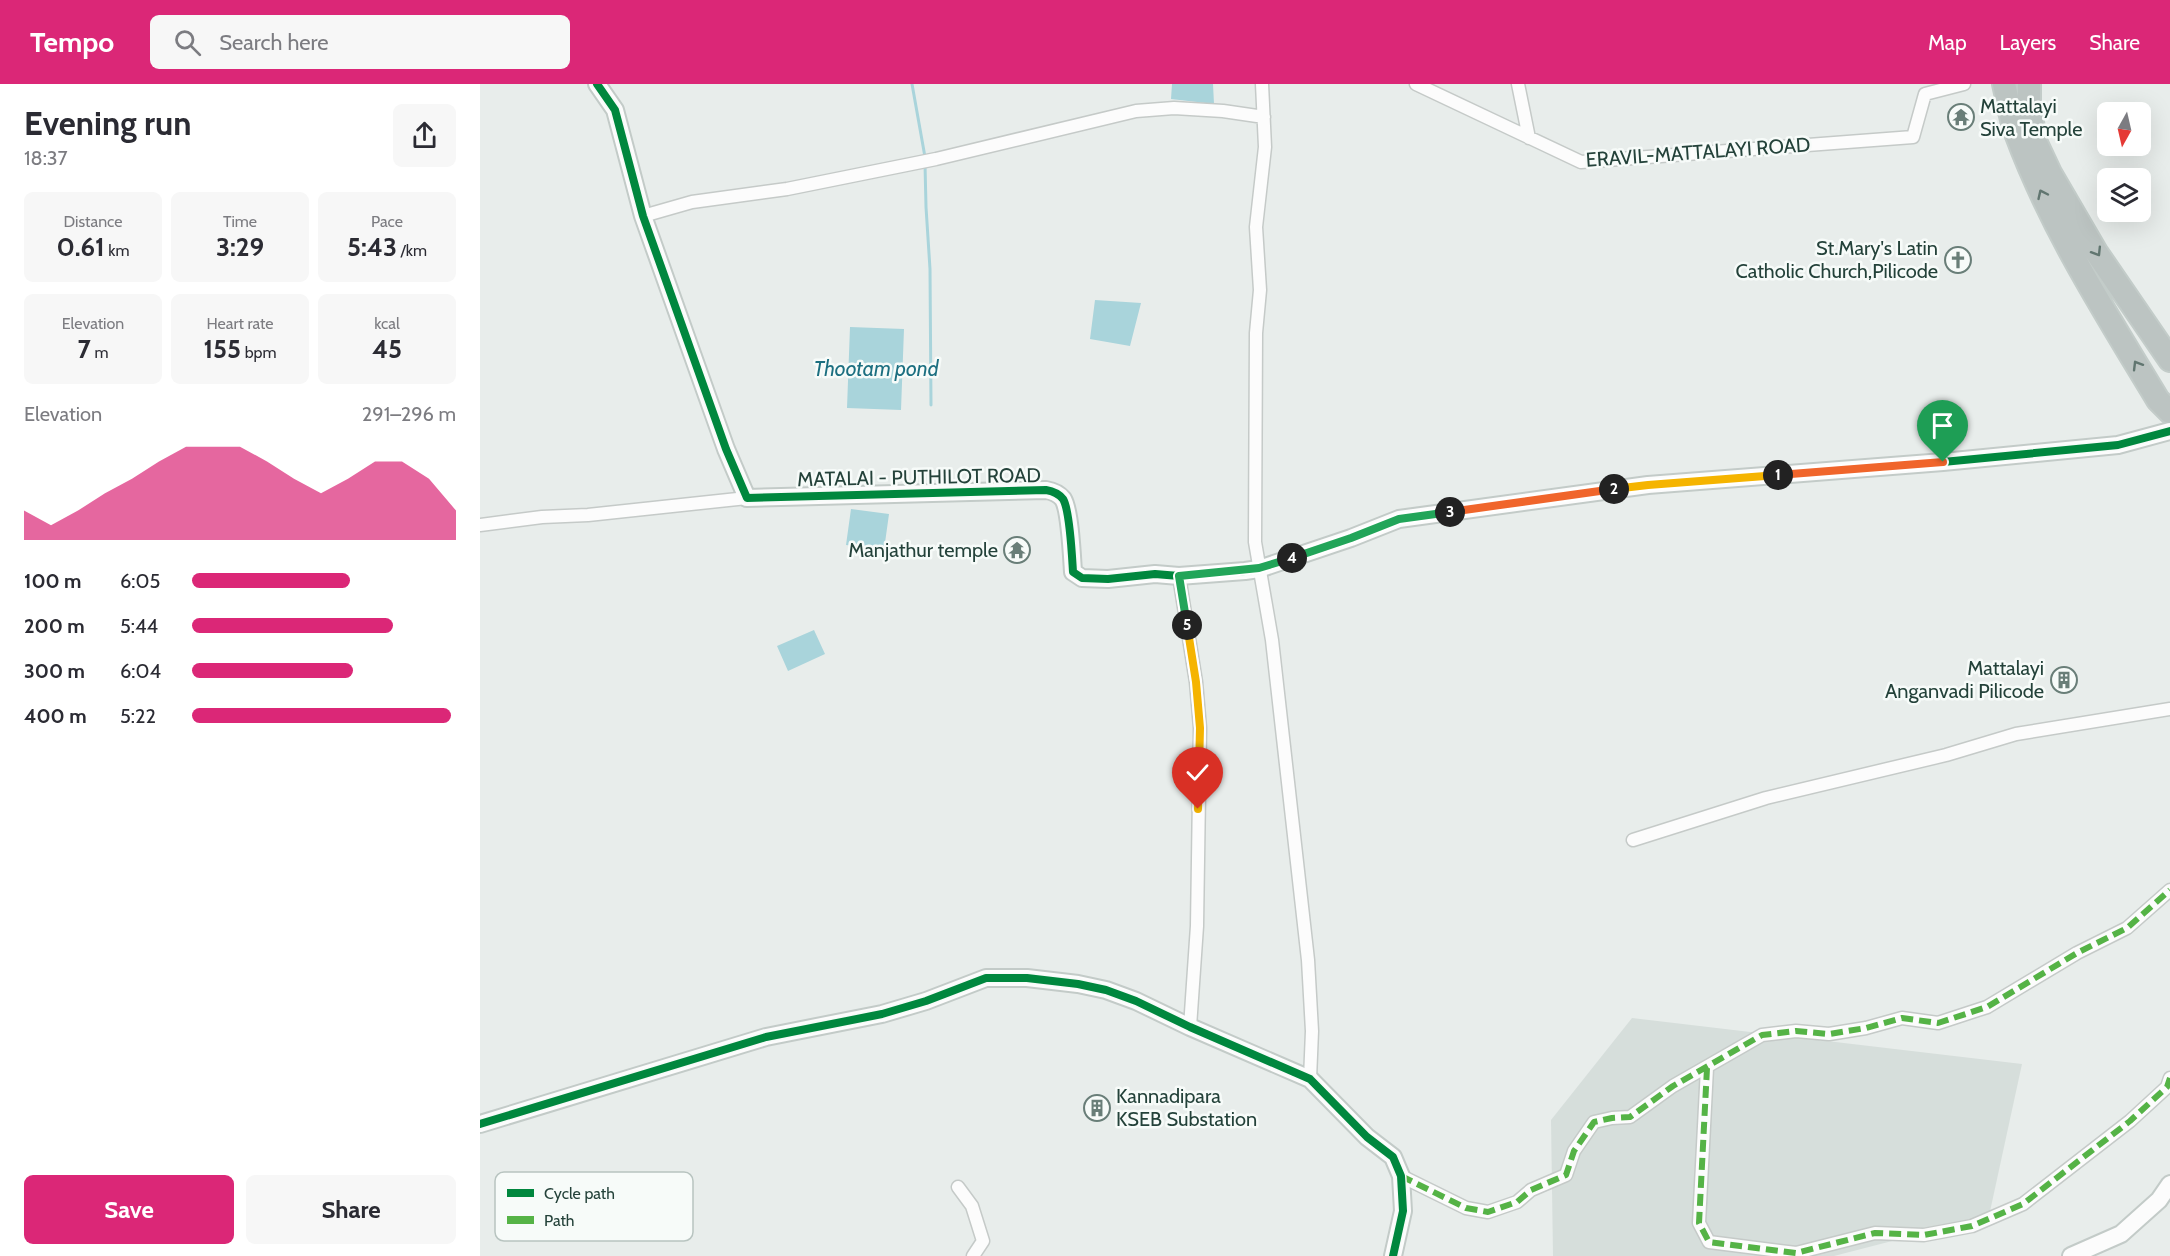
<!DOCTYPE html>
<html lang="en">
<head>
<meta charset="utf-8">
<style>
	:root { --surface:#fff; --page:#f7f7f7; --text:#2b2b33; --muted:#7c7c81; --accent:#db2777 }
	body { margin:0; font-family:Cabin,sans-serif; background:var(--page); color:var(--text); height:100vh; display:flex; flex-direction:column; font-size:22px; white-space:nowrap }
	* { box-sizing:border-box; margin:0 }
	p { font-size:20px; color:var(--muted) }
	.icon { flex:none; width:33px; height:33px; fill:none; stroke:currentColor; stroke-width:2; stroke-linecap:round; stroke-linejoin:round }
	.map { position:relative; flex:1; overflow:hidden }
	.drawer { display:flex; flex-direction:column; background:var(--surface); width:480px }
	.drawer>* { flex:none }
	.needle { width:39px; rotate:188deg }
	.controls { position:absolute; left:1617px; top:18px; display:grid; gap:12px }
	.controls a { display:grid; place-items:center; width:54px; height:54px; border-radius:9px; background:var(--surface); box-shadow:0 6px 24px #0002; font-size:30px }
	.pin { position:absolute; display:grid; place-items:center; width:51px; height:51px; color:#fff; margin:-62px -26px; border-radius:50% 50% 50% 0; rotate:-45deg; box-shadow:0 0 6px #0007 }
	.pin .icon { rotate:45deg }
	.km { position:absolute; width:30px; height:30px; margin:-15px; border-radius:50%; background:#222; color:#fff; font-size:16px; line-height:30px; text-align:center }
	.round { display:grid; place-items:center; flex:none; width:63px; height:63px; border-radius:9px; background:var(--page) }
	.head { display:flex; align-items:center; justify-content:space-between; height:102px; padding:0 24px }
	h1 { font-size:33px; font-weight:700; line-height:45px }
	.metrics { display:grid; grid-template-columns:repeat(3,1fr); gap:9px; height:102px; padding:6px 24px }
	.metrics div { display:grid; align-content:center; border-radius:9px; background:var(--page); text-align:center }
	.metrics b { font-size:26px; font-weight:700 }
	.metrics small { font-size:16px; font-weight:400 }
	.metrics p { font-size:16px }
	.chart { height:168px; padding:12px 24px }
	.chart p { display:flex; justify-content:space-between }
	.chart svg { width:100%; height:108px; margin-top:6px; fill:var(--accent); opacity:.7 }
	.button { display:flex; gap:12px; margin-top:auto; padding:12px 24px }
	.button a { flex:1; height:69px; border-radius:9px; background:var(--accent); color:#fff; font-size:24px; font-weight:700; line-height:69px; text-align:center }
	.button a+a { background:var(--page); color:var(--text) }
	ul { padding:0 24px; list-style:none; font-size:20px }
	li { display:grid; grid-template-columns:96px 72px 1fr; align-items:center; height:45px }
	li i { height:15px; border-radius:8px; background:var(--accent) }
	header { display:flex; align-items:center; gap:36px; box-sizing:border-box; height:84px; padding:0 30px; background:var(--accent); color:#fff }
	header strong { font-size:28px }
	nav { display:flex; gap:33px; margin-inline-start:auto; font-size:21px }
	.search { width:420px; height:54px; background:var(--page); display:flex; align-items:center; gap:15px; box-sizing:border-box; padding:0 21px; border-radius:9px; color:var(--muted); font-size:22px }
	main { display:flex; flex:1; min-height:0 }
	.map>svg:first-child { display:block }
	.built { fill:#d6dedb }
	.water { fill:#a9d4db }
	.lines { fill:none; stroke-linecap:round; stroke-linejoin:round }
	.stream { stroke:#a9d4db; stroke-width:3 }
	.street-casing { stroke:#c5cac8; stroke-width:15 }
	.secondary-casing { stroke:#c3cbc8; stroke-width:20 }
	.highway-casing { stroke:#c3ccc9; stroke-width:26 }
	.street { stroke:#fcfcfc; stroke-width:12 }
	.secondary { stroke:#fcfcfc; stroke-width:16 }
	.highway { stroke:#bcc4c2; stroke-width:22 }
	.quiet { stroke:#55b346; stroke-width:6; stroke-dasharray:12 6; stroke-linecap:butt }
	.cycleway-casing { stroke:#f7fbf9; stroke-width:11 }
	.cycleway { stroke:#00873e; stroke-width:8 }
	.oneway { stroke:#617670 }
	.split-1-casing { stroke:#fff; stroke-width:12 }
	.split-2-casing { stroke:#fff; stroke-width:12 }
	.split-3-casing { stroke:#fff; stroke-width:12 }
	.split-4-casing { stroke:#fff; stroke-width:12 }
	.split-5-casing { stroke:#fff; stroke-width:12 }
	.split-6-casing { stroke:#fff; stroke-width:12 }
	.split-1 { stroke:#f0652b; stroke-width:8 }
	.split-2 { stroke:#f5b400; stroke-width:8 }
	.split-3 { stroke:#f0652b; stroke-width:8 }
	.split-4 { stroke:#22a559; stroke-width:8 }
	.split-5 { stroke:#22a559; stroke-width:8 }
	.split-6 { stroke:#f5b400; stroke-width:8 }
	.labels { text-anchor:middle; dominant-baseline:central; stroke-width:5; stroke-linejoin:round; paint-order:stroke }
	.poi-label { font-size:20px; fill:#24423a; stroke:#f7fbf9; text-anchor:end }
	.street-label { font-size:20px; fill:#24423a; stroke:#f7fbf9 }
	.water-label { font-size:21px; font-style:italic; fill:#1c6f80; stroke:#f7fbf9 }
	.key { fill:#f7fbf9; stroke:#b8c4c0; stroke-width:1.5 }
	.key-label { font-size:16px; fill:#24423a }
</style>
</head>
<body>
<header>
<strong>Tempo</strong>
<div class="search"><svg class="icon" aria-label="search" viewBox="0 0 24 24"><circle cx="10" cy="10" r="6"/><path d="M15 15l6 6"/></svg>Search here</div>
<nav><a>Map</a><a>Layers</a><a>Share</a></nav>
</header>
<main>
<section class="drawer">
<div class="head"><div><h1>Evening run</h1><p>18:37</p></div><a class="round"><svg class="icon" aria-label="share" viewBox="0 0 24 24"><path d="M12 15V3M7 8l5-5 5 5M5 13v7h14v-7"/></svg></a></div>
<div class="metrics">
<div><p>Distance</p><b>0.61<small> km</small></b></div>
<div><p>Time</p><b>3:29</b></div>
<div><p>Pace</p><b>5:43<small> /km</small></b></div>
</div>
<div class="metrics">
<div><p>Elevation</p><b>7<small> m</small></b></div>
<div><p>Heart rate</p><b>155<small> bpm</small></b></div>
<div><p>kcal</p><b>45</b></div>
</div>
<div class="chart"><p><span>Elevation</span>291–296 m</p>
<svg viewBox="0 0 160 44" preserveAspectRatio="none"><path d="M0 44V32L10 38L20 32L30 25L40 19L50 12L60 6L70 6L80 6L90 12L100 19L110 25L120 19L130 12L140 12L150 19L160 32V44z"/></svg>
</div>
<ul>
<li><b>100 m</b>6:05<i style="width:60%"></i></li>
<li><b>200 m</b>5:44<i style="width:76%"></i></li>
<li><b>300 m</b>6:04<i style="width:61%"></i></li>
<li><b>400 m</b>5:22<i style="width:98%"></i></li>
</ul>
<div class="button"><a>Save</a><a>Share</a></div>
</section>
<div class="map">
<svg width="1690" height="1172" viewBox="0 0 1690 1172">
	<rect width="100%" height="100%" fill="#e8edeb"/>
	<path class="built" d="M1152,934L1542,980L1509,1132L1354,1172H1073L1071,1036Z"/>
	<path class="water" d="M692,0H733L734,20L691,15Z
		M615,216L661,219L650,262L610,255Z
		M370,243L424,245L421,326L367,324Z
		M371,425L409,430L404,466L366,461Z
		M334,546L345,570L308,587L297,562Z"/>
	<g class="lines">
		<path class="stream" d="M432,0L445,73
			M445,80L446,123L450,185L451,321"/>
		<defs>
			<path id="street" d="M782,0L785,63L776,143L780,206L776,249L775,458L792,556L828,876L832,947L830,995
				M936,0L1101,78L1433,53L1445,10L1484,0
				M1038,0L1049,54
				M163,132L212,118L307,105L456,75L656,27L694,24L743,27L784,33
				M0,441L62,433L108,431L267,414
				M699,492L716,598L720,644L717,842L710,943
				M1153,756L1286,714L1466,671L1536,650L1690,625
				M1227,984L1219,1139L1229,1158L1316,1169L1395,1149L1444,1151L1492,1142L1543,1120L1650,1037L1687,1003L1690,994
				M921,1092L986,1124L1008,1128L1037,1118L1051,1106L1086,1091L1094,1067L1114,1038L1132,1034L1150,1033L1193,1002L1282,951L1316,947L1349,950L1386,944L1422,934L1458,939L1507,923L1597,869L1647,844L1690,806
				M478,1103L492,1122L503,1157L493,1172"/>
			<path id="secondary" d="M117,0L135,26L163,132L246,365L267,414L566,406C572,407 579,410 583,415C590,426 592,473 593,488L602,494L628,495L675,490L699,492L765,487L779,485L871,454L919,435L1168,401L1463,378L1638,361L1690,347
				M0,1040L286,953L402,930L446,917L506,894H547L598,900L626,906L656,917L710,943L830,995L887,1053L913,1073L921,1092L923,1127L913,1172
				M1591,1172L1641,1150L1679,1116L1690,1100"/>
			<path id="highway" d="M1524,0C1528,16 1530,33 1536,49C1571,144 1626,230 1678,316L1690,328
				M1549,0V19L1555,57L1570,89L1616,168L1690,276"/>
		</defs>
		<use href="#street" class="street-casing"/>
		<use href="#secondary" class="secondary-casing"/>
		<use href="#highway" class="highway-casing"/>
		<use href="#street" class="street"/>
		<use href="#secondary" class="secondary"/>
		<use href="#highway" class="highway"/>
		<path class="quiet" d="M1227,984L1219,1139L1229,1158L1316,1169L1395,1149L1444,1151L1492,1142L1543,1120L1650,1037L1687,1003L1690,994
			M921,1092L986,1124L1008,1128L1037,1118L1051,1106L1086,1091L1094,1067L1114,1038L1132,1034L1150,1033L1193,1002L1282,951L1316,947L1349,950L1386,944L1422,934L1458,939L1507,923L1597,869L1647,844L1690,806"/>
		<defs>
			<path id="cycleway" d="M117,0L135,26L163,132L246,365L267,414L566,406C572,407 579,410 583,415C590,426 592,473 593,488L602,494L628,495L675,490L699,492L765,487L779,485L871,454L919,435L1168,401L1463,378L1638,361L1690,347
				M0,1040L286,953L402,930L446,917L506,894H547L598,900L626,906L656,917L710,943L830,995L887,1053L913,1073L921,1092L923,1127L913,1172"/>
		</defs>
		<use href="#cycleway" class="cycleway-casing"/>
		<use href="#cycleway" class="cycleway"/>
	</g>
	<defs><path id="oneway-chevron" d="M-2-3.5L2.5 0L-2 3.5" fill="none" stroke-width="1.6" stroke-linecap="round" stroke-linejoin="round" transform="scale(1.5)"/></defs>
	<g class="oneway">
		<use href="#oneway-chevron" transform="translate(1562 110) rotate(-115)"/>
		<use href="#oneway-chevron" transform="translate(1617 168) rotate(58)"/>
		<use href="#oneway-chevron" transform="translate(1657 281) rotate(-121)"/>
	</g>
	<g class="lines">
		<defs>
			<path id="split-1" d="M1298,391L1463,378"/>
			<path id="split-2" d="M1134,405L1168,401L1298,391"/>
			<path id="split-3" d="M970,428L1134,405"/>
			<path id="split-4" d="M812,474L871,454L919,435L970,428"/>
			<path id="split-5" d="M707,541L699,492L779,484L812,474"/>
			<path id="split-6" d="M707,541L716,598L720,644L718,725"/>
		</defs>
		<use href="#split-1" class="split-1-casing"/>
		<use href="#split-2" class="split-2-casing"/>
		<use href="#split-3" class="split-3-casing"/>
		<use href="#split-4" class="split-4-casing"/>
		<use href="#split-5" class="split-5-casing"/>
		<use href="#split-6" class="split-6-casing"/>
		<use href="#split-1" class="split-1"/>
		<use href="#split-2" class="split-2"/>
		<use href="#split-3" class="split-3"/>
		<use href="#split-4" class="split-4"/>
		<use href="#split-5" class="split-5"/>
		<use href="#split-6" class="split-6"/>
	</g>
	<defs>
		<symbol id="temple-ring" viewBox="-11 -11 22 22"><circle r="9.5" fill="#f7fbf9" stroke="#697e78" stroke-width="1.5"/><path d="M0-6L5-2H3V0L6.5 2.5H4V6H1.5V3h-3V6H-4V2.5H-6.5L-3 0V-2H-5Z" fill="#697e78"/></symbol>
		<symbol id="church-ring" viewBox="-11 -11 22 22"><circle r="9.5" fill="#f7fbf9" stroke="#697e78" stroke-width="1.5"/><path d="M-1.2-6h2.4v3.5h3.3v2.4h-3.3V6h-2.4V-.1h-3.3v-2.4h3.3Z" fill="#697e78"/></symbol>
		<symbol id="building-ring" viewBox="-11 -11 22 22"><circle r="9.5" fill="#f7fbf9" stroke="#697e78" stroke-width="1.5"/><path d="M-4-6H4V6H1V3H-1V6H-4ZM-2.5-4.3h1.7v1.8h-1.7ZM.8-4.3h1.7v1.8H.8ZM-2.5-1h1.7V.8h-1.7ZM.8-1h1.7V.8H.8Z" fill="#697e78"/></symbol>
	</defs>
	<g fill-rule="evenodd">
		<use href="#temple-ring" x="1466" y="18" width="30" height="30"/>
		<use href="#church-ring" x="1463" y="161" width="30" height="30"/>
		<use href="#temple-ring" x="522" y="451" width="30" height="30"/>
		<use href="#building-ring" x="1569" y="581" width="30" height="30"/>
		<use href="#building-ring" x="602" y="1009" width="30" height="30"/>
	</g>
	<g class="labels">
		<g class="poi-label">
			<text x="1500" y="22" text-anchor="start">Mattalayi<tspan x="1500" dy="23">Siva Temple</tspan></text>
			<text x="1458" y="164">St.Mary's Latin<tspan x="1458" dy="23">Catholic Church,Pilicode</tspan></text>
			<text x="518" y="466">Manjathur temple</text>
			<text x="1564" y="584">Mattalayi<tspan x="1564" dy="23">Anganvadi Pilicode</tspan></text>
			<text x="636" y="1012" text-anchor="start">Kannadipara<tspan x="636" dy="23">KSEB Substation</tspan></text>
		</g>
		<g class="street-label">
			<text transform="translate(1218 68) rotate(-4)">ERAVIL-MATTALAYI ROAD</text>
			<text transform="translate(439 393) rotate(-1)">MATALAI - PUTHILOT ROAD</text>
		</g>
		<g class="water-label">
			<text x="396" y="284">Thootam pond</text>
		</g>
	</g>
	<rect x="15" y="1088" width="198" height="69" rx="9" class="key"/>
	<rect x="27" y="1105" width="27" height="8" fill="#00873e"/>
	<rect x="27" y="1132" width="27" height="8" fill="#55b346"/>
	<g class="key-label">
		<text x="64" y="1115">Cycle path</text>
		<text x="64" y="1142">Path</text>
	</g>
</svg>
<div class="controls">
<a><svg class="needle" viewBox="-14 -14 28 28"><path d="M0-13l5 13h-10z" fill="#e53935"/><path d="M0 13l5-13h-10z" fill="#7c7c81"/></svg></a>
<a><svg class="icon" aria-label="layers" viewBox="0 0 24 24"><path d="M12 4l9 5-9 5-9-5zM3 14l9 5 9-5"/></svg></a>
</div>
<div class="pin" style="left:1463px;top:378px;background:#1e9e55"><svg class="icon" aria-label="arrive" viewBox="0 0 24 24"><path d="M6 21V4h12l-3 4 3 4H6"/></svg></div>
<div class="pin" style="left:718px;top:725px;background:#d93025"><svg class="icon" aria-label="check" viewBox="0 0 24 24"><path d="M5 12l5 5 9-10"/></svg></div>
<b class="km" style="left:1298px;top:391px">1</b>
<b class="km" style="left:1134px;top:405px">2</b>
<b class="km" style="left:970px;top:428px">3</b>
<b class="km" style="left:812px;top:474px">4</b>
<b class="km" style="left:707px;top:541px">5</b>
</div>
</main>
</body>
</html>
